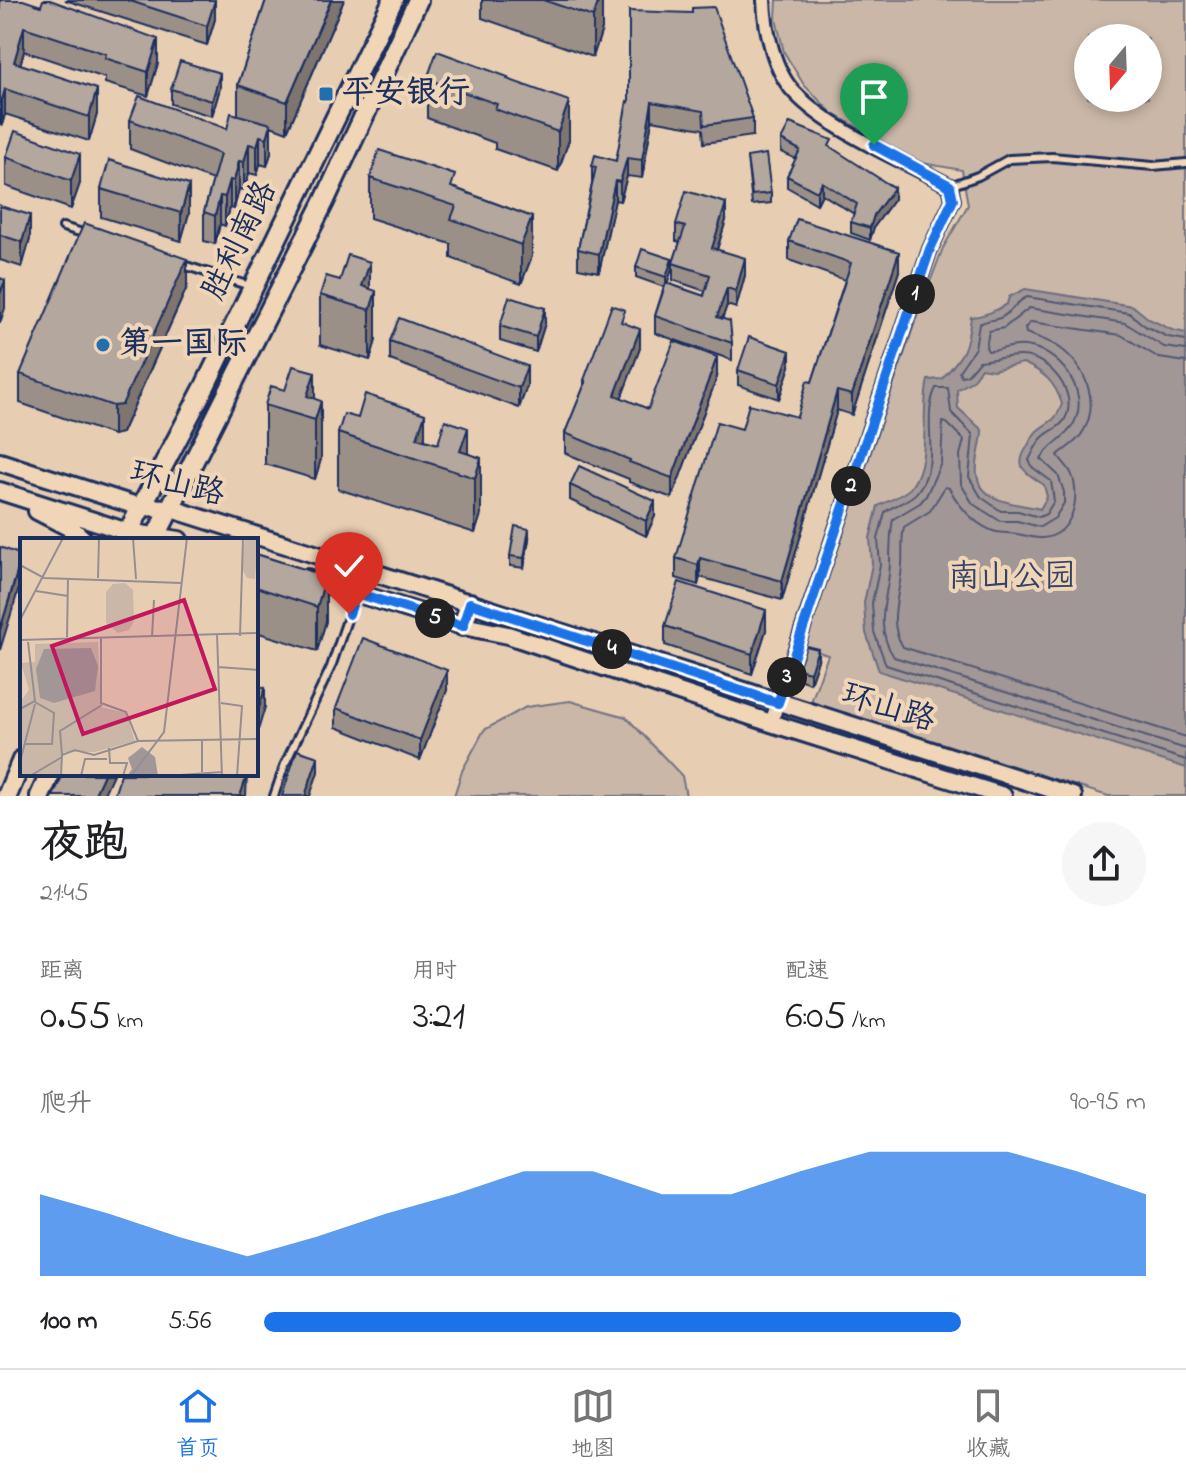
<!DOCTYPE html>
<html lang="zh">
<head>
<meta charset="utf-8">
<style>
	:root { --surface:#fff; --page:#f6f6f6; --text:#202124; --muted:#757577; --line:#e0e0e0; --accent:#1a73e8 }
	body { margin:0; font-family:"Indie Flower","LXGW WenKai TC",sans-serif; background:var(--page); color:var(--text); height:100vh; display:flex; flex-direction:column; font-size:30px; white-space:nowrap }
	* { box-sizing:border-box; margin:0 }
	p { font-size:26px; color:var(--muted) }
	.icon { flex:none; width:44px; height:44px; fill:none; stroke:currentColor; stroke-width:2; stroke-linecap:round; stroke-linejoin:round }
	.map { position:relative; height:796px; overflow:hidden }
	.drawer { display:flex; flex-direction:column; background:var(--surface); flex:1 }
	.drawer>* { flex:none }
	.needle { width:52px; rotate:199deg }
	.controls { position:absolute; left:1074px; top:24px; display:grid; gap:16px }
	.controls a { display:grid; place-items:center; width:88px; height:88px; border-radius:50%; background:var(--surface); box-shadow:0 4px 12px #0003; font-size:40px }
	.pin { position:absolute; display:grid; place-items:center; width:68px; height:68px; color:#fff; margin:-82px -34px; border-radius:50% 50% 50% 0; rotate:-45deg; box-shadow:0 0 8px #0007 }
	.pin .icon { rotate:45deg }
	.km { position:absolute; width:40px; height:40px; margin:-20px; border-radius:50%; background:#222; color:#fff; font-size:22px; line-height:40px; text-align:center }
	.round { display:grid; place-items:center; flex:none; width:84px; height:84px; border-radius:42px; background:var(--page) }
	.head { display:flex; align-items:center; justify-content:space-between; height:136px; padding:0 40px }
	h1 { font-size:44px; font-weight:600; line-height:60px }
	.metrics { display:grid; grid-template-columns:repeat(3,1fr); gap:12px; height:136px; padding:8px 40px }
	.metrics div { display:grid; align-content:center }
	.metrics b { font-size:40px; font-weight:600 }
	.metrics small { font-size:22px; font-weight:400 }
	.metrics p { font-size:22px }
	.chart { height:224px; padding:16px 40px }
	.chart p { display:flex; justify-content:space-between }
	.chart svg { width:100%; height:144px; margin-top:8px; fill:var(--accent); opacity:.7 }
	ul { padding:0 40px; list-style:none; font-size:26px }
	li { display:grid; grid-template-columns:128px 96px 1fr; align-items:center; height:60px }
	li i { height:20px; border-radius:10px; background:var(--accent) }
	.tabs { display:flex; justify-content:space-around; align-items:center; height:112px; border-top:2px solid var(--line); background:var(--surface); font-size:22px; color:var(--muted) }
	.tabs a { display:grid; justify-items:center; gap:4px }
	.tabs .on { color:var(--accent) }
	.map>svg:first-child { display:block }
	.green { fill:#cab7a7; stroke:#727382; stroke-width:2; fill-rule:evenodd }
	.water { fill:#a19796; stroke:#6b6d80; stroke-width:2; fill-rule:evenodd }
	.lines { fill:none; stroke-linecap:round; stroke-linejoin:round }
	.shore { stroke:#515974; stroke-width:2 }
	.lane-casing { stroke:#1b2f5e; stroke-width:12 }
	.street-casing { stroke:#1b2f5e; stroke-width:18 }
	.secondary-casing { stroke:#1b2f5e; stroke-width:22 }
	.primary-casing { stroke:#1b2f5e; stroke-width:24 }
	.lane { stroke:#f0d5b7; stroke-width:6 }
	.street { stroke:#f0d5b7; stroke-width:12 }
	.secondary { stroke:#f0d5b7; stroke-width:16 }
	.primary { stroke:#f0d5b7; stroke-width:18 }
	.wall { fill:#9b9088; stroke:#1b2f5e; stroke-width:2 }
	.shaded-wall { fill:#7e756f; stroke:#1b2f5e; stroke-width:2 }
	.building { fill:#b4a79e; stroke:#1b2f5e; stroke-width:2 }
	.route-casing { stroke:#fff; stroke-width:16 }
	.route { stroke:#1a73e8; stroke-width:10 }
	.poi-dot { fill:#1f6fb2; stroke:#f0d5b7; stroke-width:3 }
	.labels { text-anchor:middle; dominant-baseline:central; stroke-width:8; stroke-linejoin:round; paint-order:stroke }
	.poi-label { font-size:32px; font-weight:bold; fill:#1b2f5e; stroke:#f0d5b7; text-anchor:start }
	.street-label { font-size:32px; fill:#1b2f5e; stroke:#f0d5b7 }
	.park-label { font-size:32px; fill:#354369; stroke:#f0d5b7 }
	.inset-road { fill:none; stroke:#958e91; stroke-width:2 }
	.view { fill:#c2185b; fill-opacity:0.15; stroke:#c2185b; stroke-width:4 }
	.inset-edge { fill:none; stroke:#1b2f5e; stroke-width:4 }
</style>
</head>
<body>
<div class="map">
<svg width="1186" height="796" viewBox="0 0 1186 796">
	<rect width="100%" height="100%" fill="#e7ceb3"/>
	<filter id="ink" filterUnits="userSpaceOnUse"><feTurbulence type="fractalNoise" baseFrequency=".0125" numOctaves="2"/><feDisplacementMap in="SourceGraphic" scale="16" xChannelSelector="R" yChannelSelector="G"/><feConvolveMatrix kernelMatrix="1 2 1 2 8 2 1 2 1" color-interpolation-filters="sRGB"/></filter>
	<g filter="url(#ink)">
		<path class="green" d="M777,0H1186V796H1108L811,702L828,655L805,647L916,319L943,248L968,205L962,170L922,163L832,113L804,85L784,52L776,19ZM1088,38H1148V98H1088Z
			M570,701L626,717L682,776L686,796H454L462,771L484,730L526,707Z"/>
		<path class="water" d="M1025,289L1133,306L1149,319L1172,330L1186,333V768L879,671L866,633L864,603L872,564L870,538L878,506C887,501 905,495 911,487C932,460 920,413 928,380L942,379C964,354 967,350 971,317C983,316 996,311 1007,304L1009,297ZM1023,363C1044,372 1055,382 1062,404C1055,423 1050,420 1037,431C1033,435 1030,442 1027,447C1013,469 1027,473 1044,485L1047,497L1040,509C1018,503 982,504 977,475C975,460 982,445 982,430L958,408L957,390L973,380L981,368L993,370Z"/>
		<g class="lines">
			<path class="shore" d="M1186,340L1168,337L1145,326L1129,313L1027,297C1015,302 1012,313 1000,318C992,321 987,320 979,324L975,348L959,371L961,376L967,375L979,361C991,360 1012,355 1022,356C1049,357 1079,393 1065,419C1060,429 1049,430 1042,438C1036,444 1033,453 1029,460L1032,467L1051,481L1054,501L1046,514L1039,517L1018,511H1001L981,497L969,477L973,435L951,412L948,388H936C920,420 943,459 917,492C910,501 894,505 885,512L878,539L880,565L872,603L874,632L886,665L1186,760
				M1186,350L1164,347L1125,323L1029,308L1004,328L989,331L986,347L988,351C1000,351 1012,344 1025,346C1058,349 1091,391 1074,423C1066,439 1050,443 1041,459L1058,475L1064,492V503L1055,518L1040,527L1017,521H1000L973,504L961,484L960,455L964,440L947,423L943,422L941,463L926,496L920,503L893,519C890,535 890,547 890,563C889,597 872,624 894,657L1186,749
				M1186,362L1159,358L1121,335L1031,322L1025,328L1026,333C1037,337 1050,341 1060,348C1085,366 1100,401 1084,430C1078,442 1067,447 1058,455C1062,462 1069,467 1072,475C1081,499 1072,536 1042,538C1033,539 1026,535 1017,534C1009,532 1001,534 993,531C972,523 959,506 949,488L945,487L930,511L904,527C901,540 903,551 902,565C901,592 886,622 903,647L1186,737"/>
			<defs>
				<path id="lane" d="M950,186L978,176L1009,159L1052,157L1153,166L1186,163
					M63,227L86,234
					M180,264L250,286
					M274,796L285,764L331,667L355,596"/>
				<path id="street" d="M764,0C765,29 774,72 795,93C832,132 903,160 950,186L953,200L930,249L771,723"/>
				<path id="secondary" d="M0,462L140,507L169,508C471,602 771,701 1073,796
					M0,491L128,532L179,540
					M37,511L72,529L84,540
					M307,578L463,626L508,635L771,723L1003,796"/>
				<path id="primary" d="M124,540L205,386L393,0
					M154,540L324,202L418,0
					M463,626L470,603
					M7,796L22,760
					M40,796L50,774"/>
			</defs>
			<use href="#lane" class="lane-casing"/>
			<use href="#street" class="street-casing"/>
			<use href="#secondary" class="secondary-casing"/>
			<use href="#primary" class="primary-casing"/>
			<use href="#lane" class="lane"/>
			<use href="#street" class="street"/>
			<use href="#secondary" class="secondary"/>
			<use href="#primary" class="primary"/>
		</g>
		<path class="wall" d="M65,0H215V19L207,45Z
			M266,0H344L287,132L271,126V153L267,166L260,164L257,175L249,173L244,190L239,189L234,209L230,208L225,226L220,224L215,244L204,241V212L213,180L130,149V120L227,129L238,115V85Z
			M482,0H602V29L593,57L482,18Z
			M0,1L158,63L148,96L105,83V78L24,51L20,64L97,114L89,141L5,114L2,125L0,124Z
			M629,11L753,118V136L704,143L703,129L652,120L642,178L627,176L620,201L615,200L599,272L578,268V249L592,184V166L616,161L629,102Z
			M427,79H508L569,140L558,171L495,149V143L427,118Z
			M220,88L212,116L171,104V89Z
			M781,140L832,148L894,199L874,227L870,240L851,233V222L854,214L822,194L817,204L787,187V176L796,159L781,152Z
			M6,157L80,183L71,209L6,186Z
			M747,157L771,193V203L752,205Z
			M370,178L455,188L532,217V256L521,284L451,258V244L370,218Z
			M101,189L189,213L181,241L101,217Z
			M0,206L30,239L22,267L0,260Z
			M726,220L717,250L745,275L736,308L727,305L722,319L732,343V360L655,333V316L664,287L636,277V267L672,269L667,283L704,296L705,291L673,280V263L680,242L676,241V224Z
			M789,241L899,271L852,415L837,410L782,600L700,577L698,585L676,578V558L742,429L797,417L812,382L845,280L789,260Z
			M340,280L370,289L376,340L370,360L320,345V295Z
			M187,287L122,433L113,435L20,403V374Z
			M545,323L536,352L500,341V326Z
			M625,323L640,348L621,398L648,409L717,377L672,498L629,482V479L565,453V433L584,386V380Z
			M390,341L527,386L519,408L390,360Z
			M790,366L779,399L738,385V370Z
			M285,390L315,399L321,459L315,479L265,464V405Z
			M338,433L425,440L481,458V514L475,533L338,489Z
			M570,485L655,516L646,536L570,500Z
			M529,539L524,568L510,566V556Z
			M256,554L326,576V621L317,651L256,632Z
			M665,626L766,630L752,674L665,645Z
			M818,660L810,683L798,679V669Z
			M447,690L420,760L336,727V708Z"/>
		<path class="shaded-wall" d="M215,0V19L207,45V26Z
			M331,0H344L287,132V102Z
			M599,0H602V29L593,57V17Z
			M24,27V51L14,87V62Z
			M158,39V63L148,96V72Z
			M220,73V88L212,116V101Z
			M5,89V114L2,125V100Z
			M97,89V114L89,141V117Z
			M569,101V140L558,171V132Z
			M652,102V120L642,178V160Z
			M271,124V153L267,166V138Z
			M260,136V164L257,175V146Z
			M249,144V173L244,190V162Z
			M80,154V183L71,209V181Z
			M627,158V176L620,201V182Z
			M239,161V189L234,209V181Z
			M230,180V208L225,226V197Z
			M615,181V200L599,272V254Z
			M822,182V194L817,204V192Z
			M189,185V213L181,241V213Z
			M894,188V199L874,227L870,240V228L874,215Z
			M220,196V224L215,244V216Z
			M726,203V220L712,265V248Z
			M30,215V239L22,267V242Z
			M532,217V256L521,284V245Z
			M899,252V271L852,415V395Z
			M745,258V275L736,308V291Z
			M187,259V287L122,433L113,435V406Z
			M672,259V269L666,287V277Z
			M370,262V310L362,286Z
			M5,280V308L0,323V294Z
			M727,288V305L717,334V317Z
			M376,291V340L370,360V310Z
			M545,308V323L536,352V337Z
			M640,329V348L615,415V395Z
			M790,351V366L779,399V384Z
			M717,357V377L672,498V478Z
			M527,366V386L519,408V388Z
			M315,372V420L307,396Z
			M837,391V410L782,600V581Z
			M321,401V459L315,479V420Z
			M425,414V462L417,438Z
			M468,428V475L460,451Z
			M481,458V514L475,533V478Z
			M655,501V516L646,536V521Z
			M529,529V539L524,568V558Z
			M22,558V578L0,650V630Z
			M700,558V577L698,585V565Z
			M326,576V621L317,651V607Z
			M766,610V630L752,674V654Z
			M818,649V660L810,683V672Z
			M447,670V690L420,760V740Z
			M265,688V707L256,737V717Z
			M318,757V772L310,796H305Z
			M104,774H113L103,796H94Z
			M247,775L246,796H240Z"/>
		<path class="building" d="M0,0H23L41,6L43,0H50L158,39L148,72L105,58L106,54L24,27L14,62L97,89L89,117L5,89L2,100L0,99Z
			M127,0H215L207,26Z
			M266,0H331L287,102L238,85Z
			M543,0H599L593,17Z
			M714,7L753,118L704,125L703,111L652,102L642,160L627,158L620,182L615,181L599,254L578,249L596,167L592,166L595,155L616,161L627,101L629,102V11L692,13V8Z
			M437,51L508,77L507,79L569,101L558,132L495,109L497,104L427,79Z
			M180,61L220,73L212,101L171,89Z
			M139,96L227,129L231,113L271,124L267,138L260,136L257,146L249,144L244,162L239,161L234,181L230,180L225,197L220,196L215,216L204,212L220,154L130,120Z
			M790,123L832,140L829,146L894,188L874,215L870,228L851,222L857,204L822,182L817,192L787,176L800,150L781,140Z
			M15,131L80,154L71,181L6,157Z
			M379,150L455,175L451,187L532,217L521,245L451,219L456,206L370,178Z
			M766,154L771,193L752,195L747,157Z
			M109,160L189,185L181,213L101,189Z
			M686,191L726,203L712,248L745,258L736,291L727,288L717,317L730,321L732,343L655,316L666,283L704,296L710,275L673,263L685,227L676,224Z
			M0,206L30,215L22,242L0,235Z
			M797,219L899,252L852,395L837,391L782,581L700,558L698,565L676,558L717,422L742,429L749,404L797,417L807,381L812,382L851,263L789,241Z
			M84,223L187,259L122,405L113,406L20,374Z
			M642,249L672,259L666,277L636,267Z
			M348,255L370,262L362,286L376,291L370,310L320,295L326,276L340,280Z
			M0,278L5,280L0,294Z
			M509,297L545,308L536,337L500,326Z
			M612,305L625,310L621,322L640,329L615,395L648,409L674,341L717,357L672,478L629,462L630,460L565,433L586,381L584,380Z
			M399,318L527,366L519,388L390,341Z
			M749,337L790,351L779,384L738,370Z
			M293,366L315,372L307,396L321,401L315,420L265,405L271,386L285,390Z
			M365,394L425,414L417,438L438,444L445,420L468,428L460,451L481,458L475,478L338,433L344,414L358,418Z
			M579,466L655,501L646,521L570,485Z
			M515,526L529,529L524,558L510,556Z
			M0,547L22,555L0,630Z
			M256,554L326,576L317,607L256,587Z
			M679,582L766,610L752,654L665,626Z
			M363,638L447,670L420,740L336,708Z
			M806,646L818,649L810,672L798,669Z
			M256,685L265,688L256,717Z
			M297,750L318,757L305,796H282Z
			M63,774H104L94,796H53Z
			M121,774H244L247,775L240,796H114Z"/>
	</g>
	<g class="lines" filter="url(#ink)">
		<defs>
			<path id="route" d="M349,614L356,593L463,626L470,603L778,703L930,249L953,200L950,186L874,145"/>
		</defs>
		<use href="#route" class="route-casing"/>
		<use href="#route" class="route"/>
	</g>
	<g class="poi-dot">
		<rect x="318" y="86" width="16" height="16" rx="4"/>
		<circle cx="103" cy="345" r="8"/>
	</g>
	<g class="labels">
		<g class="poi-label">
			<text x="342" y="94">平安银行</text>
			<text x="119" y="345">第一国际</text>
		</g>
		<g class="street-label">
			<text transform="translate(241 241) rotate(-64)">胜利南路</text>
			<text transform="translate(177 485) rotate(14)">环山路</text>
			<text transform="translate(888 709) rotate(17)">环山路</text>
		</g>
		<g class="park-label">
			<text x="1012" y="578">南山公园</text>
		</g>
	</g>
	<g transform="translate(20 538)">
		<rect width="238" height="238" fill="#e7ceb3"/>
		<path d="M225,0H238L235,41L227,40L221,29ZM105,45L113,52L114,83L109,92L98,95L86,85V54L93,46ZM78,104L81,169L106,175L115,203L75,214H44L39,238H0V164L9,152L1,125L15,124V106Z" fill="#cab7a7"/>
		<path d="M24,111L71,110L78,128L75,153L34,165L20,160L16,131ZM122,209L135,219L138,238H107L112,231L108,220Z" fill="#a19796"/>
		<path class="inset-road" d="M113,0L116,41M0,27L24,40L161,45M78,40L79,0M16,53L48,58M0,82L43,0M197,96L202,238M220,98L223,0M47,99L48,40M132,99L134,62M81,100V165L106,174L118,203M0,102L238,95M198,129L238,132M201,165L222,168L217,238M0,171L15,163L8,104M182,201V234M4,206H32L34,175L15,164M89,210L90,225H107L103,238M42,217L40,193L82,167M0,224L15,166M41,237L42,217L55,212L74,217L118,203L238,201M10,238L42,219M61,238L65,221H87M111,238L144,194L167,0M147,238L202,234"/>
		<path class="view" d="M164,62L195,151L63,196L32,108Z"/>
		<rect width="238" height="238" class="inset-edge"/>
	</g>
</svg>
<div class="controls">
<a><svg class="needle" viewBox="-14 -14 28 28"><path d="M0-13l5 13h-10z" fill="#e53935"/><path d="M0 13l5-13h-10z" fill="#757577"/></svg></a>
</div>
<div class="pin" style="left:874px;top:145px;background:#1e9e55"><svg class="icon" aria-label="arrive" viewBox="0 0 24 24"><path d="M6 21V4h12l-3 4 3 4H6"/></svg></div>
<div class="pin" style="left:349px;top:614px;background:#d93025"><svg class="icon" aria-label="check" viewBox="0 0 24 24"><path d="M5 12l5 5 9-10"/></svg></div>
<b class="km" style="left:915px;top:294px">1</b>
<b class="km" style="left:851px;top:486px">2</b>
<b class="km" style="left:787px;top:677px">3</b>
<b class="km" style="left:612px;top:649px">4</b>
<b class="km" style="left:435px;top:618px">5</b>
</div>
<section class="drawer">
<div class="head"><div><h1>夜跑</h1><p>21:45</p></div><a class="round"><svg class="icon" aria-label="share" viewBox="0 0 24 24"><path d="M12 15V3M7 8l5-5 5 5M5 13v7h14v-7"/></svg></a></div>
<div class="metrics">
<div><p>距离</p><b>0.55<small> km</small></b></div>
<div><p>用时</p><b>3:21</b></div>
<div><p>配速</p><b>6:05<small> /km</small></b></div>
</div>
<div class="chart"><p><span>爬升</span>90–95 m</p>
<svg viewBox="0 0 160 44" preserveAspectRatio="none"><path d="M0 44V19L10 25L20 32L30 38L40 32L50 25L60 19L70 12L80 12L90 19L100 19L110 12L120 6L130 6L140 6L150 12L160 19V44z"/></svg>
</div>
<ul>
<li><b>100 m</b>5:56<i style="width:79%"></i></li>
</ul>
</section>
<nav class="tabs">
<a class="on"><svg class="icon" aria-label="home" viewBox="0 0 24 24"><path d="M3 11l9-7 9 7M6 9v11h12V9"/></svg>首页</a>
<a><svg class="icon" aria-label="map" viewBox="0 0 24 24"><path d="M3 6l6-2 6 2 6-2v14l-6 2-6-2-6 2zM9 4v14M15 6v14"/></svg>地图</a>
<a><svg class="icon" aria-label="saved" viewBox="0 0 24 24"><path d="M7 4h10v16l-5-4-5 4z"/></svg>收藏</a>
</nav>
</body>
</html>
